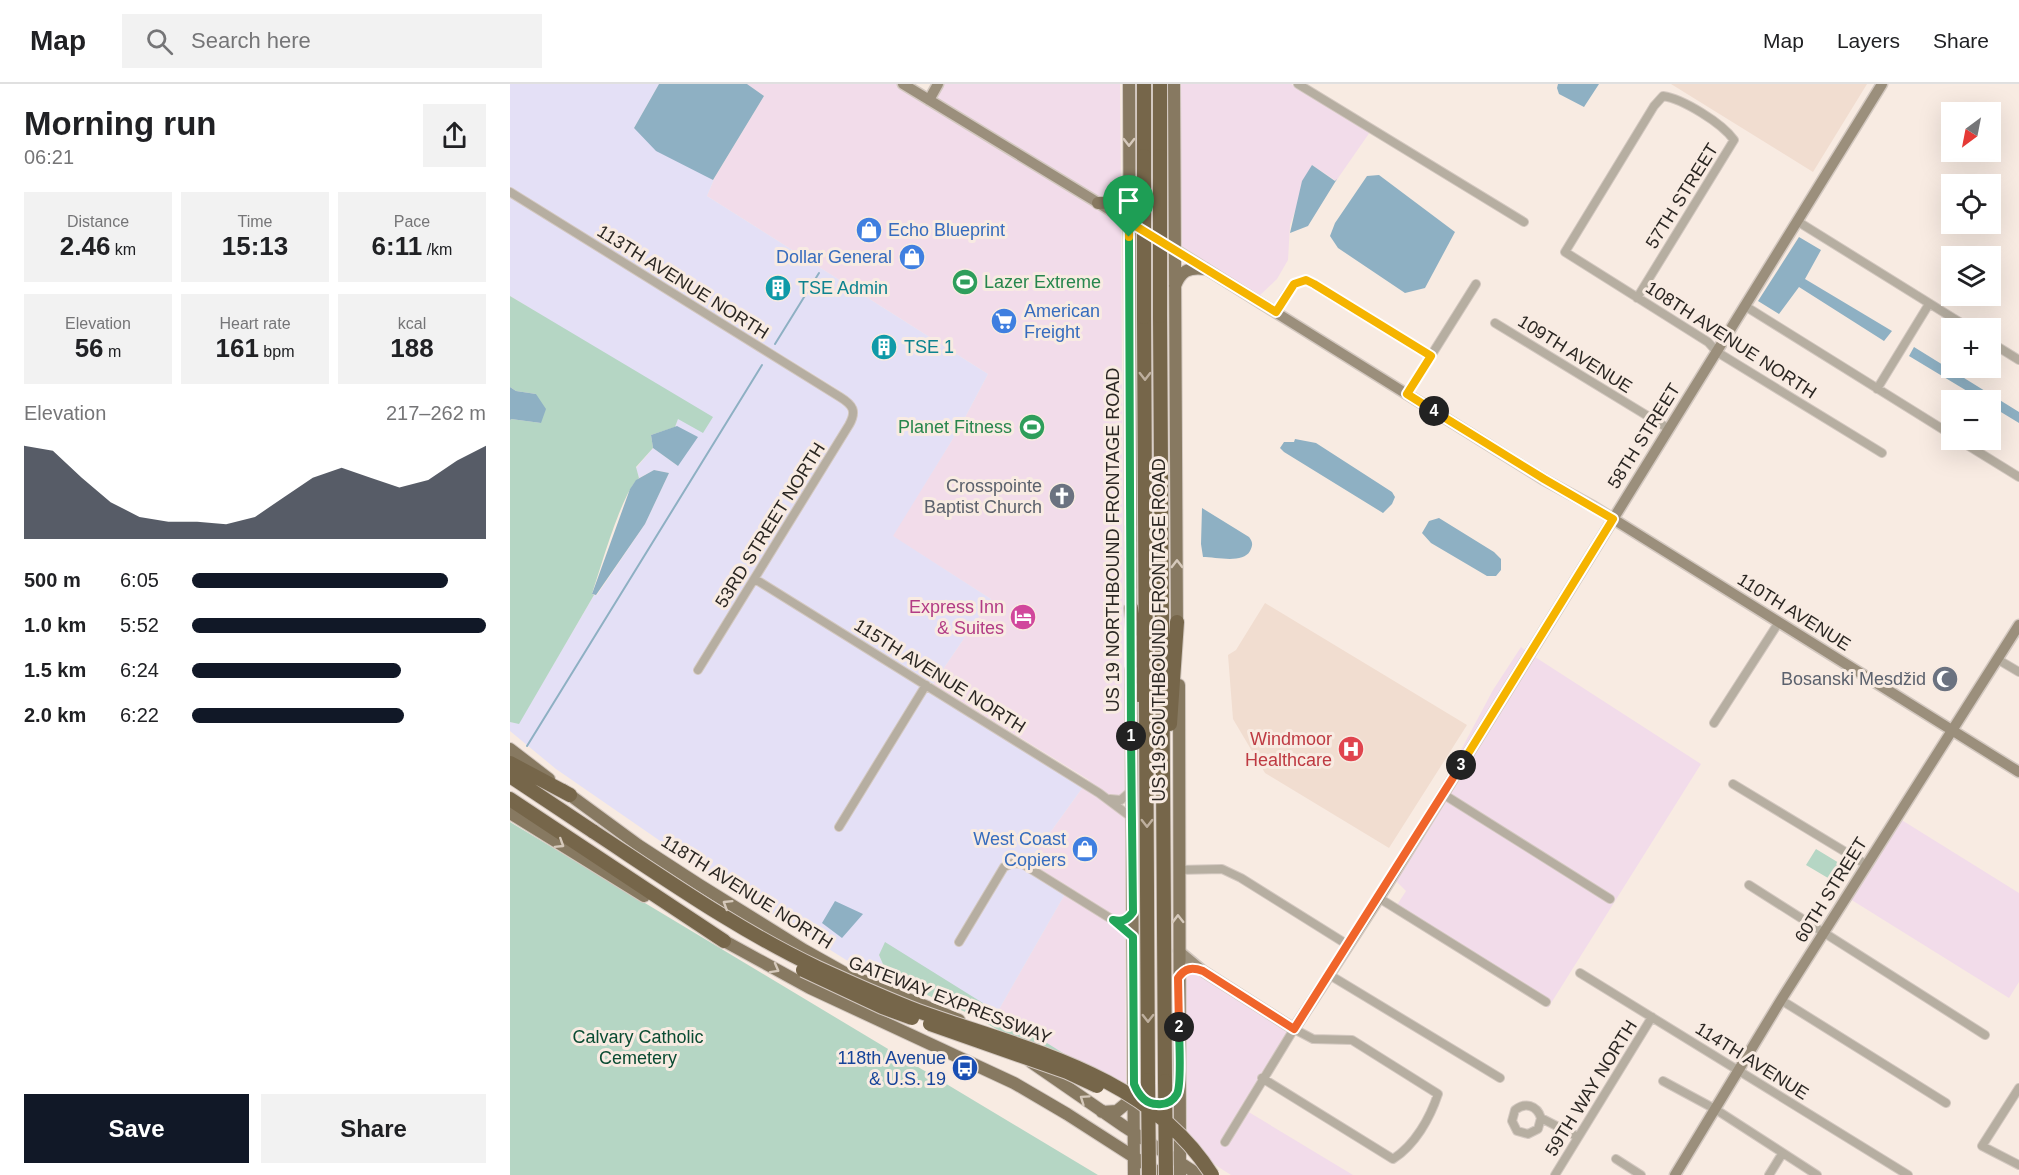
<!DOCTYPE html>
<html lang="en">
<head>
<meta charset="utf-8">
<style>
	:root { --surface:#fff; --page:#f2f2f2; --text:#202124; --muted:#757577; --line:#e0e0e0; --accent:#111827 }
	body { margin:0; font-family:Arial,sans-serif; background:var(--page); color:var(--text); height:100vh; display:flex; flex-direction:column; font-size:22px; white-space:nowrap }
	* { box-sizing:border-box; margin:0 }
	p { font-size:20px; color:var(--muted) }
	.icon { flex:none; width:33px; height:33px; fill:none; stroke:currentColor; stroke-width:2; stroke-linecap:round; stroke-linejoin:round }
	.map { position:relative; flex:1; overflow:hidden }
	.drawer { display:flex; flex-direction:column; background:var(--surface); width:510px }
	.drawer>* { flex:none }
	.needle { width:39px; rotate:212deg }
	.buttons { position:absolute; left:1431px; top:18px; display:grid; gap:12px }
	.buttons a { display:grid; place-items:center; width:60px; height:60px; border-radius:0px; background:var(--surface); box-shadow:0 6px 24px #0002; font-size:30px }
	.pin { position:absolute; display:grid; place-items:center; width:51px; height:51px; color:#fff; margin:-62px -26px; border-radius:50% 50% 50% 0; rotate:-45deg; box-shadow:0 0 6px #0007 }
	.pin .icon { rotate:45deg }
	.km { position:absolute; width:30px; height:30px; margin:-15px; border-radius:50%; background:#222; color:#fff; font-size:16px; line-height:30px; text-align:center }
	.round { display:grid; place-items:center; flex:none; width:63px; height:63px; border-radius:0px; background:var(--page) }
	.summary { display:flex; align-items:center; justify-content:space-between; height:102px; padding:0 24px }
	h1 { font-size:33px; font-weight:700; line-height:45px }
	.metrics { display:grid; grid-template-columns:repeat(3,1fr); gap:9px; height:102px; padding:6px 24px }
	.metrics div { display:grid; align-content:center; border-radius:0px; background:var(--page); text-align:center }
	.metrics b { font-size:26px; font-weight:700 }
	.metrics small { font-size:16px; font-weight:400 }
	.metrics p { font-size:16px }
	.chart { height:168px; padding:12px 24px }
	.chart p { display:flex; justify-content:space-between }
	.chart svg { width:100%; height:108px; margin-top:6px; fill:var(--accent); opacity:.7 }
	.primary-button { display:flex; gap:12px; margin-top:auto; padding:12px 24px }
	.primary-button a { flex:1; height:69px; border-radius:0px; background:var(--accent); color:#fff; font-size:24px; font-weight:700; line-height:69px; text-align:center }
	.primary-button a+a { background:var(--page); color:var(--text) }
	ul { padding:0 24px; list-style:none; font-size:20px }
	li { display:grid; grid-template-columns:96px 72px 1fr; align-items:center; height:45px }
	li i { height:15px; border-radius:8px; background:var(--accent) }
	header { display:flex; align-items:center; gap:36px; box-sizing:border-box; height:84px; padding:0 30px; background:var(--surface); border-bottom:2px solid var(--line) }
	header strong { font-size:28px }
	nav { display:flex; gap:33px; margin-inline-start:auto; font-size:21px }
	.search { width:420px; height:54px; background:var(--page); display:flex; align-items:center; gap:15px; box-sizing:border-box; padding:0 21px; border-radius:0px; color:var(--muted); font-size:22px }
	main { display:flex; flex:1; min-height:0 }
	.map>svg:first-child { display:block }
	.commercial { fill:#f2dcea }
	.industrial { fill:#e4e0f6 }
	.built { fill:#f1ddd0 }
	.green { fill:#b5d6c4 }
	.water { fill:#8eb0c3 }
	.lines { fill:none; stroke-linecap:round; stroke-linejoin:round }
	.stream { stroke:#8eb0c3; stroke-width:2 }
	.street-casing { stroke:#d3c8c0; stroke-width:10 }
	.secondary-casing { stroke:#d3c8c0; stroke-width:13 }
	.primary-casing { stroke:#d3c8c0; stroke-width:14 }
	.highway-casing { stroke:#d3c8c0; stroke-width:16 }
	.street { stroke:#b6aea1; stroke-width:8 }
	.secondary { stroke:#9b8f7c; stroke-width:10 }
	.primary { stroke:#877961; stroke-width:12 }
	.highway { stroke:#76664a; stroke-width:14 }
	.highway-bridge-casing { stroke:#d3c8c0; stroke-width:16; stroke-linecap:butt }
	.highway-bridge { stroke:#76664a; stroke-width:14 }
	.oneway { stroke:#d6c9bb }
	.oneway2 { stroke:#beaf9e }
	.split-1-casing { stroke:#fff; stroke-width:12 }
	.split-2-casing { stroke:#fff; stroke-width:12 }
	.split-3-casing { stroke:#fff; stroke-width:12 }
	.split-4-casing { stroke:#fff; stroke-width:12 }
	.split-5-casing { stroke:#fff; stroke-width:12 }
	.split-1 { stroke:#22a559; stroke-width:8 }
	.split-2 { stroke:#22a559; stroke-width:8 }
	.split-3 { stroke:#f0652b; stroke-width:8 }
	.split-4 { stroke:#f5b400; stroke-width:8 }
	.split-5 { stroke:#f5b400; stroke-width:8 }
	.labels { text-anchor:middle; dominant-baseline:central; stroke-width:6; stroke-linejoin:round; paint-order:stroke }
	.street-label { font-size:18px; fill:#2b2723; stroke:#f8ebe2 }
	.shop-label { font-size:18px; fill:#366cbe; stroke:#f8ebe2; text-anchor:start }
	.leisure-label { font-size:18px; fill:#27864d; stroke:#f8ebe2; text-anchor:start }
	.culture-label { font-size:18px; fill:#0d838f; stroke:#f8ebe2; text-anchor:start }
	.worship-label { font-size:18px; fill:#5b616d; stroke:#f8ebe2; text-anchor:end }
	.hotel-label { font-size:18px; fill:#b23c85; stroke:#f8ebe2; text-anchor:end }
	.health-label { font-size:18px; fill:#be3a42; stroke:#f8ebe2; text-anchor:end }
	.park-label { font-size:18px; fill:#094b32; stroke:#f8ebe2 }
	.transit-label { font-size:18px; fill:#164399; stroke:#f8ebe2; text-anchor:end }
</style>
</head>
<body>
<header>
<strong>Map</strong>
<div class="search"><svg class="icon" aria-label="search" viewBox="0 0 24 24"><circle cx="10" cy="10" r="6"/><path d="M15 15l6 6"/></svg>Search here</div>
<nav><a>Map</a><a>Layers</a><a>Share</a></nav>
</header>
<main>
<section class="drawer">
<div class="summary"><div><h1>Morning run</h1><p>06:21</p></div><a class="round"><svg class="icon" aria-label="share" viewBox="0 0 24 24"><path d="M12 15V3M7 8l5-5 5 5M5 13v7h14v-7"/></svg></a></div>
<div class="metrics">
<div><p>Distance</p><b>2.46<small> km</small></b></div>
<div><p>Time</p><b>15:13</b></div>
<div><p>Pace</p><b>6:11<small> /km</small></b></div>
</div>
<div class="metrics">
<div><p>Elevation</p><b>56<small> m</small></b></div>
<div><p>Heart rate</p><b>161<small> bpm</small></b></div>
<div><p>kcal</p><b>188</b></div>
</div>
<div class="chart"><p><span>Elevation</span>217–262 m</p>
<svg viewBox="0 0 160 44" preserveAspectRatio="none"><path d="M0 44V6L10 8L20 19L30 29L40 35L50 37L60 37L70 38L80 35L90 27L100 19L110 15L120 19L130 23L140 20L150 12L160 6V44z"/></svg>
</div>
<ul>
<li><b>500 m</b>6:05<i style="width:87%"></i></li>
<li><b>1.0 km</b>5:52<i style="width:100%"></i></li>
<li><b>1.5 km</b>6:24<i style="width:71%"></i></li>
<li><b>2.0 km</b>6:22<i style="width:72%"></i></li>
</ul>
<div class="primary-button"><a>Save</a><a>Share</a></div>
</section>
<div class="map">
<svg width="1509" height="1091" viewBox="0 0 1509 1091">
	<rect width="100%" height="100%" fill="#f8ebe2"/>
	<path class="commercial" d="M237,0H386L611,137L615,709L609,713L599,711L578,697L579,696L423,600L481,515L382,452L449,345L478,290L197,112L205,93L254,12Z
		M432,0H610L611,110L589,115L424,14Z
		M667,0H781L860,48L826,97L802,81L780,141L778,176L767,195L748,213L668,163Z
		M1011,563L1016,567L920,724L983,606Z
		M1022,571L1191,680L1038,924L1035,922L1037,923L1040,916L887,821L896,807L884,795L934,715L1100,820L1104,814L938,708Z
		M573,703L615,732V832L611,834L605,832L519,778Z
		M1390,735L1509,809V898L1499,914L1340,815Z
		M555,810L615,849L616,1001L598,997L487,929Z
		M679,888L691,890L779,947L710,1060L716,1063L737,1027L843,1091H721L699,1077L673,1052L674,892Z"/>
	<path class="industrial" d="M0,0H149L124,44L203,96L205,93L197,112L478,290L449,345L383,452L481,515L423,600L250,494L342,342L347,331L345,320L330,307L0,104Z
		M0,113L334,320L339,325L340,332L336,339L183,588L189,591L246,500L411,602L324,745L330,748L417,606L573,703L519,778L513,775H503L491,781L444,860L450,863L497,786L503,782L512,783L555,810L487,929L433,895L369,871L379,894L341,879L185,781L46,685L0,647V638L9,639L84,511H87L135,440L159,389L144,386L129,394L126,384L143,364L168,382L167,342L165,343L168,334L57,247L0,212Z"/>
	<path class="built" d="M1161,0H1357L1303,88Z
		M755,519L957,641L879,764L755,689L723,635L718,571L726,566Z"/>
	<path class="green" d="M0,212L203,333L193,349L168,335L165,343L141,351L143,364L126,383L129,394C112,407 90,486 82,510L84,511L9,640L0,638V337L1,335L31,339L26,310L6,307L0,303Z
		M0,738L588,1091H0Z
		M1306,765L1334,782L1323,797L1296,781Z
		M375,858L598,997L528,969L462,931L379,894L369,871Z"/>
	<path class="water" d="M149,0H237L254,12L203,96L146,67L124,44Z
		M1048,0H1089L1074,23L1049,10L1047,4Z
		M802,81L825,97L827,95L798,142L780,149L792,97Z
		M869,91L945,148L915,204L895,209L828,164L820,152L825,139L857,92Z
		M1289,153L1311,166L1295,195L1382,247L1374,257L1289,203L1269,230L1248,217Z
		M1404,263L1509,328V339L1481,322L1480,316H1472L1399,272Z
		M0,303L6,307L26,310L36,325L31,339L1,335L0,337Z
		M167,342L188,353L168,382L143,364L141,351Z
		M785,355L806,359L882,408L885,413L882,420L873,429L774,368L770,364L774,358H784Z
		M144,386L159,389L135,440L86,511L82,510L120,405L126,396Z
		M692,424L739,453C743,458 743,461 740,467C733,480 706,473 693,473L691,460Z
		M929,434L984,468L991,475V486L986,492H977L921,459L912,449L919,437Z
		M325,817L353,830L332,854L312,839Z"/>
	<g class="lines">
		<path class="stream" d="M265,260L309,189
			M17,662L252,281"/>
		<defs>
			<path id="street" d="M788,0L1014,138
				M0,108L330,313C343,321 347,327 339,341L188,586
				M1287,137L1459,244
				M1127,214L1224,56C1212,39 1173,15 1153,12L1144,22L1055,168L1198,258L1207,268L1372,369
				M1235,222L1442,351
				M766,228C773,216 780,197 796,196L921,272
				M985,239L1159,345
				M1480,258L1509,276
				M1367,305L1419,220
				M897,310L966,200
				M1449,356L1509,393
				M245,495L589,709L621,733
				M1487,575L1509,588
				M1204,639L1269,538
				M1223,700L1357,781
				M933,710L1100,815
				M600,715L611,716L621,707
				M329,743L416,601
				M668,786L712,785L731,794L838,861
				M1239,801L1475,951
				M869,814L1036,918
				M449,858L494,783L503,779L513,780L603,836L622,851
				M1070,889L1398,1091
				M818,890L990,994
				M1271,916L1436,1019
				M1153,997L1205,1025L1307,1091
				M1509,1004L1472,1062L1509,1081
				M1031,1034L1028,1045L1018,1050L1007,1047L1002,1037L1005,1026C1015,1018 1027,1021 1031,1034L1068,1053
				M715,1058L784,945L803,955L842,956L928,1010C920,1034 905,1061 883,1075L752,994
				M1106,1075L1131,1091
				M1045,1091L1142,933
				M1259,1091L1272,1070"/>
			<path id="secondary" d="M393,0L664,165L1033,395L1084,423L1509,688
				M419,16L428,0
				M669,867L693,887L784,945L869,814L1372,0
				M1165,1091L1271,916L1509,541"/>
			<path id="primary" d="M619,0L621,533
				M664,0L667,548
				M588,119C603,119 609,118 619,106
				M665,202C671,187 678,183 695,185
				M621,586L624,1091
				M669,601L670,1091
				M0,665L39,695
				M53,706L128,761L188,800L294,866L335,889L449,936
				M0,729L134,812
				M207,853L300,904L504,999L557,1030L652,1091
				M521,978L615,1043L689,1091
				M592,1028L607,1027L624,1013"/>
			<path id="highway" d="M634,0V72
				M650,0V72
				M650,232L655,997
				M634,233L638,996
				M621,524L629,611
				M660,640L667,538
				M0,679L60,711
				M0,692L84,748
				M0,715L214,857"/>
		</defs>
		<use href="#street" class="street-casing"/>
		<use href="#secondary" class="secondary-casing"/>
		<use href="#primary" class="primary-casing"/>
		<use href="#highway" class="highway-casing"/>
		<use href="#street" class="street"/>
		<use href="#secondary" class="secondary"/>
		<use href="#primary" class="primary"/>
		<use href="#highway" class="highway"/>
		<defs>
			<path id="highway-bridge" d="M634,72V233
				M650,72V232
				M84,748C157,796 228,846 308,884C341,899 374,914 408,927C513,965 638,989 702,1091
				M293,886L372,923L402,934
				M420,940L557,988L587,1002
				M638,996L639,1091
				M655,997L656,1091"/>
		</defs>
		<use href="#highway-bridge" class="highway-bridge-casing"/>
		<use href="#highway-bridge" class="highway-bridge"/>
	</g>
	<defs><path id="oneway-chevron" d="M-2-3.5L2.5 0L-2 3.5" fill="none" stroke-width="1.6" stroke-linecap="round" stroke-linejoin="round" transform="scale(1.5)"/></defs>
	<g class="oneway">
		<use href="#oneway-chevron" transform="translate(619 58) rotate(90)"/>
		<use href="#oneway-chevron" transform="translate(667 480) rotate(-90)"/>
		<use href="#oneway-chevron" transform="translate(50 760) rotate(32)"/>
		<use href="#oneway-chevron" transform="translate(217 820) rotate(-148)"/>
		<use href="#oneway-chevron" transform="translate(668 835) rotate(-91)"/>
		<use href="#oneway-chevron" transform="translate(265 885) rotate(29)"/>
		<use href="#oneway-chevron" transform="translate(574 1015) rotate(-145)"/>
	</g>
	<g class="oneway2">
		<use href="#oneway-chevron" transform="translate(635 292) rotate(90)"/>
		<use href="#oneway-chevron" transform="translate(637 739) rotate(90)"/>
		<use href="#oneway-chevron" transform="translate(638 934) rotate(90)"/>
	</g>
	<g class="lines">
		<defs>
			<path id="split-1" d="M619,153L621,652"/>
			<path id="split-2" d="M621,652L623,828C617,836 613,838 603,836L623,853L624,1000C628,1010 635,1020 647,1020C656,1021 663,1017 667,1010C672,1000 669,956 669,943"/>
			<path id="split-3" d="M669,943L668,894C675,884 682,883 693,887L784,945L951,681"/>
			<path id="split-4" d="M924,327L1034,395L1103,435L951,681"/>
			<path id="split-5" d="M619,153V138L766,228L784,200L796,196L804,200L921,272L897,310L924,327"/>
		</defs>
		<use href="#split-1" class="split-1-casing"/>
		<use href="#split-2" class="split-2-casing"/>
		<use href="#split-3" class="split-3-casing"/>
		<use href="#split-4" class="split-4-casing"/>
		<use href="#split-5" class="split-5-casing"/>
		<use href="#split-1" class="split-1"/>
		<use href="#split-2" class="split-2"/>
		<use href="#split-3" class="split-3"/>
		<use href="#split-4" class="split-4"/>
		<use href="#split-5" class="split-5"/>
	</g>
	<defs>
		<symbol id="shop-disc" viewBox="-11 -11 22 22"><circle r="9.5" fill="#3f7fe0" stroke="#f8ebe2"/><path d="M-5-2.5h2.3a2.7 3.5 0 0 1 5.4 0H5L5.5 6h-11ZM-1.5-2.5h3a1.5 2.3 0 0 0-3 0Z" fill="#fff"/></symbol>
		<symbol id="stadium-disc" viewBox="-11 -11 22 22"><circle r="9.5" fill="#2e9e5b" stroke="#f8ebe2"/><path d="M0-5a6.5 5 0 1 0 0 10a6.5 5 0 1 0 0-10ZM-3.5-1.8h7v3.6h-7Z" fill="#fff"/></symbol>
		<symbol id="building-disc" viewBox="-11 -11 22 22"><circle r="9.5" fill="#0f9aa8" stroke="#f8ebe2"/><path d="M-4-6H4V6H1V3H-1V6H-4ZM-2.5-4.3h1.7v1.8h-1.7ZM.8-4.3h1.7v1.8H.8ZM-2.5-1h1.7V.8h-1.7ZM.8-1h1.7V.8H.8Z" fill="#fff"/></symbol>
		<symbol id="supermarket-disc" viewBox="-11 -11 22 22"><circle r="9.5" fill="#3f7fe0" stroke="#f8ebe2"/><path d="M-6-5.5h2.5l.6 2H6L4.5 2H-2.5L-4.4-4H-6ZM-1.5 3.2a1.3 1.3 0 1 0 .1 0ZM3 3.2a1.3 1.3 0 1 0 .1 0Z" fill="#fff"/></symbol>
		<symbol id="church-disc" viewBox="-11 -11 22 22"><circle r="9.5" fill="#6b7280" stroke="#f8ebe2"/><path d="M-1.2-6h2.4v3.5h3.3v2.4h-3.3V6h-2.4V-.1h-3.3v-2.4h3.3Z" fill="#fff"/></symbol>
		<symbol id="hotel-disc" viewBox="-11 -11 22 22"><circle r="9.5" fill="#d1479c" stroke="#f8ebe2"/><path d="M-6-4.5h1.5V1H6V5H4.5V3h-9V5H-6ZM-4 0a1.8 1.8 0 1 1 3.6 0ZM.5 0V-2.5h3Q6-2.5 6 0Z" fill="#fff"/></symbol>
		<symbol id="mosque-disc" viewBox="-11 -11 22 22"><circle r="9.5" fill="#6b7280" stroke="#f8ebe2"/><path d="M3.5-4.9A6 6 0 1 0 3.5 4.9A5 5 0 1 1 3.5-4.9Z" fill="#fff"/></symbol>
		<symbol id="hospital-disc" viewBox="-11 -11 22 22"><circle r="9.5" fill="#e0444e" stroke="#f8ebe2"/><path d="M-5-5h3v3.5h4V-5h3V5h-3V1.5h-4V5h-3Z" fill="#fff"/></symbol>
		<symbol id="bus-disc" viewBox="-11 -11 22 22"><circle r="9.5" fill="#1a4fb4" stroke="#f8ebe2"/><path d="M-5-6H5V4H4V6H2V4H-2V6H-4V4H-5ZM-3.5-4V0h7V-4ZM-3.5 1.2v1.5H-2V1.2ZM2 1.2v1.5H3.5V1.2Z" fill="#fff"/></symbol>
	</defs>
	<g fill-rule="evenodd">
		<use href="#shop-disc" x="344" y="131" width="30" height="30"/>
		<use href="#shop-disc" x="387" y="158" width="30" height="30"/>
		<use href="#stadium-disc" x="440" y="183" width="30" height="30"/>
		<use href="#building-disc" x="253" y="189" width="30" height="30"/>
		<use href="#supermarket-disc" x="479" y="222" width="30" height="30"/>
		<use href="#building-disc" x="359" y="248" width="30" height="30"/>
		<use href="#stadium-disc" x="507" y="328" width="30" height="30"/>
		<use href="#church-disc" x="537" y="397" width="30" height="30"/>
		<use href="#hotel-disc" x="498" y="518" width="30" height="30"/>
		<use href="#mosque-disc" x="1420" y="580" width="30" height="30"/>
		<use href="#hospital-disc" x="826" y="650" width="30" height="30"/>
		<use href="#shop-disc" x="560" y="750" width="30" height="30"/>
		<use href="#bus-disc" x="440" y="969" width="30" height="30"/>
	</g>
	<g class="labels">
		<g class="street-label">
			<text transform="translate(1172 112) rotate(-58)">57TH STREET</text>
			<text transform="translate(173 198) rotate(32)">113TH AVENUE NORTH</text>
			<text transform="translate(1221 256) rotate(33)">108TH AVENUE NORTH</text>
			<text transform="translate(1065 270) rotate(32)">109TH AVENUE</text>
			<text transform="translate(1134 352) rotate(-58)">58TH STREET</text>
			<text transform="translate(260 441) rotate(-58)">53RD STREET NORTH</text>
			<text transform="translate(603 456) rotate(-90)">US 19 NORTHBOUND FRONTAGE ROAD</text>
			<text transform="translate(1284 528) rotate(32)">110TH AVENUE</text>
			<text transform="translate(649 546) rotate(-90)">US 19 SOUTHBOUND FRONTAGE ROAD</text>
			<text transform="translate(430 592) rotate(32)">115TH AVENUE NORTH</text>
			<text transform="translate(1321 806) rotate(-58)">60TH STREET</text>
			<text transform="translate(237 808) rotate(32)">118TH AVENUE NORTH</text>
			<text transform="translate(440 916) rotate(21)">GATEWAY EXPRESSWAY</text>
			<text transform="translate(1242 977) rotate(32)">114TH AVENUE</text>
			<text transform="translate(1081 1004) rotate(-58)">59TH WAY NORTH</text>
		</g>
		<g class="shop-label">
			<text x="378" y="146">Echo Blueprint</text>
			<text x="382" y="173" text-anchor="end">Dollar General</text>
			<text x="514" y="227">American<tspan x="514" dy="21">Freight</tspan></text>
			<text x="556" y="755" text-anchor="end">West Coast<tspan x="556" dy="21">Copiers</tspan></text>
		</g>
		<g class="leisure-label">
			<text x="474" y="198">Lazer Extreme</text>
			<text x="502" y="343" text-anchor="end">Planet Fitness</text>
		</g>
		<g class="culture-label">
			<text x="288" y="204">TSE Admin</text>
			<text x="394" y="263">TSE 1</text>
		</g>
		<g class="worship-label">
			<text x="532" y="402">Crosspointe<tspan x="532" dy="21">Baptist Church</tspan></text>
			<text x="1416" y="595">Bosanski Mesdžid</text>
		</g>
		<g class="hotel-label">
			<text x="494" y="523">Express Inn<tspan x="494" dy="21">&amp; Suites</tspan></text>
		</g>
		<g class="health-label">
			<text x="822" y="655">Windmoor<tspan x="822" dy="21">Healthcare</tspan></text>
		</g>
		<g class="park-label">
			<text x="128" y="953">Calvary Catholic<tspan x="128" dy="21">Cemetery</tspan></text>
		</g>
		<g class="transit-label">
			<text x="436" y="974">118th Avenue<tspan x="436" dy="21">&amp; U.S. 19</tspan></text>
		</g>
	</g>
</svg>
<div class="buttons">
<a><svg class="needle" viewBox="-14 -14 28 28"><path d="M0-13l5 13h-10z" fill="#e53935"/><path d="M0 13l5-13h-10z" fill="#757577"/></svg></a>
<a><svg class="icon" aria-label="locate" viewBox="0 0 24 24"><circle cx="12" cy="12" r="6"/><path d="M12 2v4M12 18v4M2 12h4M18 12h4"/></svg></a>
<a><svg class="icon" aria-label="layers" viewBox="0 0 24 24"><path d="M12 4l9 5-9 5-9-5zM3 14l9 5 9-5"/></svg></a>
<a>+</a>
<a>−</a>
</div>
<div class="pin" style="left:619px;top:153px;background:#1e9e55"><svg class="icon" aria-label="arrive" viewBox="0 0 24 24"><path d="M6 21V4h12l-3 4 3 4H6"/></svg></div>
<b class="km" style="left:621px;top:652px">1</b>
<b class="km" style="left:669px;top:943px">2</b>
<b class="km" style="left:951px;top:681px">3</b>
<b class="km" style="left:924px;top:327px">4</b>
</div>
</main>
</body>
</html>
